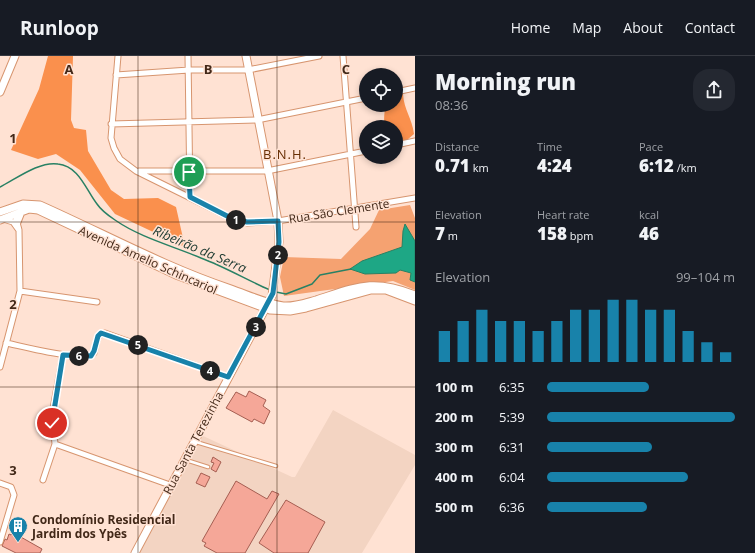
<!DOCTYPE html>
<html lang="en">
<head>
<meta charset="utf-8">
<style>
	:root { --surface:#171b24; --page:#242831; --text:#f1f3f6; --muted:#9ea1a6; --line:#363941; --accent:#1882aa }
	body { margin:0; font-family:"Open Sans",sans-serif; background:var(--page); color:var(--text); height:100vh; display:flex; flex-direction:column; font-size:15px; white-space:nowrap }
	* { box-sizing:border-box; margin:0 }
	p { font-size:13px; color:var(--muted) }
	.icon { flex:none; width:22px; height:22px; fill:none; stroke:currentColor; stroke-width:2; stroke-linecap:round; stroke-linejoin:round }
	.map { position:relative; flex:1; overflow:hidden }
	.panel { display:flex; flex-direction:column; background:var(--surface); width:340px }
	.panel>* { flex:none }
	.tools { position:absolute; left:359px; top:12px; display:grid; gap:8px }
	.tools a { display:grid; place-items:center; width:44px; height:44px; border-radius:50%; background:var(--surface); box-shadow:0 2px 6px #0003; font-size:20px }
	.pin { position:absolute; display:grid; place-items:center; width:34px; height:34px; color:#fff; margin:-17px; border:2px solid #fff; border-radius:50%; box-shadow:0 1px 4px #0007 }
	.km { position:absolute; width:20px; height:20px; margin:-10px; border-radius:50%; background:#222; color:#fff; font-size:11px; line-height:20px; text-align:center }
	.round { display:grid; place-items:center; flex:none; width:42px; height:42px; border-radius:16px; background:var(--page) }
	.overview { display:flex; align-items:center; justify-content:space-between; height:68px; padding:0 20px }
	h1 { font-size:22px; font-weight:800; line-height:30px }
	.stats { display:grid; grid-template-columns:repeat(3,1fr); gap:6px; height:68px; padding:4px 20px }
	.stats div { display:grid; align-content:center }
	.stats b { font-size:17px; font-weight:800 }
	.stats small { font-size:11px; font-weight:400 }
	.stats p { font-size:11px }
	.chart { height:112px; padding:8px 20px }
	.chart p { display:flex; justify-content:space-between }
	.chart svg { width:100%; height:72px; margin-top:4px; stroke:var(--accent); stroke-width:6 }
	ul { padding:0 20px; list-style:none; font-size:13px }
	li { display:grid; grid-template-columns:64px 48px 1fr; align-items:center; height:30px }
	li i { height:10px; border-radius:5px; background:var(--accent) }
	header { display:flex; align-items:center; gap:24px; box-sizing:border-box; height:56px; padding:0 20px; background:var(--surface); border-bottom:1px solid var(--line) }
	header strong { font-size:19px }
	nav { display:flex; gap:22px; margin-inline-start:auto; font-size:14px }
	main { display:flex; flex:1; min-height:0 }
	.map>svg:first-child { display:block }
	.built { fill:#f3d4c2 }
	.green { fill:#f5a271 }
	.forest { fill:#fa904d }
	.water { fill:#1ea785; stroke:#298164 }
	.lines { fill:none; stroke-linecap:round; stroke-linejoin:round }
	.stream { stroke:#298164; stroke-width:1.5 }
	.building { fill:#f5a798; stroke:#a55e52 }
	.lane-casing { stroke:#d7956f; stroke-width:4.5 }
	.street-casing { stroke:#d7956f; stroke-width:7 }
	.secondary-casing { stroke:#d7956f; stroke-width:9 }
	.lane { stroke:#fff; stroke-width:2.5 }
	.street { stroke:#fff; stroke-width:5 }
	.secondary { stroke:#fff; stroke-width:7 }
	.route-casing { stroke:#fff; stroke-width:8 }
	.route { stroke:#1882aa; stroke-width:5 }
	.grid { fill:none; stroke:#422818; stroke-width:1; stroke-opacity:0.55 }
	.labels { text-anchor:middle; dominant-baseline:central; stroke-width:3; stroke-linejoin:round; paint-order:stroke }
	.street-label { font-size:12px; fill:#422818; stroke:#ffe2d3 }
	.poi-label { font-size:12px; font-weight:bold; fill:#422818; stroke:#ffe2d3; text-anchor:start }
	.neighbourhood-label { font-size:13px; letter-spacing:1px; fill:#672e03; stroke:#ffe2d3 }
	.water-label { font-size:13px; font-style:italic; fill:#233e35; stroke:#ffe2d3 }
	.grid-label { font-size:13px; text-anchor:middle; font-weight:bold; fill:#422818; stroke:#ffe2d3; stroke-width:3; stroke-linejoin:round; paint-order:stroke }
</style>
</head>
<body>
<header>
<strong>Runloop</strong>
<nav><a>Home</a><a>Map</a><a>About</a><a>Contact</a></nav>
</header>
<main>
<div class="map">
<svg width="415" height="497" viewBox="0 0 415 497">
	<rect width="100%" height="100%" fill="#ffe2d3"/>
	<path class="built" d="M333,354L415,399V409L362,497H139L201,379L292,421H295Z"/>
	<path class="green" d="M410,149L415,162V234L393,225L284,240L280,221L284,201L341,203L370,173L379,154Z"/>
	<path class="forest" d="M48,0H73L71,64L74,72L86,74L88,95L111,134L124,143L158,142L176,151L185,191L115,158L80,114L56,98L38,103L11,94L39,33Z
		M403,38C404,54 412,62 414,78L407,84L396,86V71H385C383,62 385,57 385,49H396V39Z"/>
	<path class="water" d="M405,168L415,185V226L410,224L411,217L400,214L396,217L365,218L350,213L362,205L402,191L403,175Z"/>
	<g class="lines">
		<path class="stream" d="M0,131C16,123 39,105 58,108C79,110 86,134 97,148C101,154 109,160 115,164C141,182 173,190 201,202C225,211 247,224 270,234
			M276,236L286,238L312,228L320,219L351,213"/>
	</g>
	<path class="building" d="M249,335L266,344L263,350L270,355L264,368L254,363L252,366L226,352L236,336L246,341Z
		M213,401L221,406L216,416L211,413L214,407L211,406Z
		M201,417L210,421L205,431L196,427Z
		M236,425L267,443L272,435L279,438L245,497H217L204,490L206,487L202,485Z
		M286,444L325,466L308,497H274L259,487Z
		M12,476L42,493L40,497H16L2,490L5,483L7,484L9,478L11,479Z"/>
	<g class="lines">
		<defs>
			<path id="lane" d="M196,386L276,410
				M186,404L208,411"/>
			<path id="street" d="M118,0L111,82L114,92L120,103L136,115L231,162L247,167L278,165L415,142
				M188,0L190,141
				M343,0L356,171
				M116,19L189,14H248L319,0
				M396,36L415,32
				M111,68L257,64L366,42
				M396,89L415,85
				M139,115H267L366,95
				M3,163L13,166L18,173
				M20,235L97,246
				M6,287C21,290 84,307 94,297L98,280L105,277L228,321
				M0,311L20,235L19,174L16,163
				M55,388L170,429
				M43,424L55,388L52,358L63,299
				M0,427L11,431L14,439L0,486"/>
			<path id="secondary" d="M0,36L15,0
				M0,156L23,148L40,149C103,177 165,211 231,233C248,239 265,247 283,250C294,251 305,247 316,244C357,231 373,222 415,239
				M0,164L29,153L38,154L176,219L270,254L290,255L306,252L371,234H386L415,245
				M17,166L21,156
				M135,497L272,240L279,186L278,165L246,0"/>
		</defs>
		<use href="#lane" class="lane-casing"/>
		<use href="#street" class="street-casing"/>
		<use href="#secondary" class="secondary-casing"/>
		<use href="#lane" class="lane"/>
		<use href="#street" class="street"/>
		<use href="#secondary" class="secondary"/>
	</g>
	<g class="lines">
		<defs>
			<path id="route" d="M52,367L63,299L91,300L94,295L98,280L101,277L228,321L273,237L279,186L278,165L247,166L231,162L190,141L189,116"/>
		</defs>
		<use href="#route" class="route-casing"/>
		<use href="#route" class="route"/>
	</g>
	<path class="grid" d="M138,0V497M277,0V497M0,166H415M0,331H415"/>
	<defs>
		<symbol id="building-pin" viewBox="-11 -11 22 30"><path d="M0 17L-7.5 6A9.5 9.5 0 1 1 7.5 6Z" fill="#1882aa" stroke="#ffe2d3"/><path d="M-4-6H4V6H1V3H-1V6H-4ZM-2.5-4.3h1.7v1.8h-1.7ZM.8-4.3h1.7v1.8H.8ZM-2.5-1h1.7V.8h-1.7ZM.8-1h1.7V.8H.8Z" fill="#fff"/></symbol>
	</defs>
	<g fill-rule="evenodd">
		<use href="#building-pin" x="7" y="459" width="22" height="30"/>
	</g>
	<g class="labels">
		<g class="street-label">
			<text transform="translate(339 155) rotate(-9)">Rua São Clemente</text>
			<text transform="translate(148 204) rotate(24)">Avenida Amelio Schincariol</text>
			<text transform="translate(193 387) rotate(-62)">Rua Santa Terezinha</text>
		</g>
		<g class="poi-label">
			<text x="32" y="463">Condomínio Residencial<tspan x="32" dy="14">Jardim dos Ypês</tspan></text>
		</g>
		<g class="neighbourhood-label">
			<text x="285" y="98">B.N.H.</text>
		</g>
		<g class="water-label">
			<text transform="translate(200 193) rotate(23)">Ribeirão da Serra</text>
		</g>
	</g>
	<g class="grid-label">
		<text x="69" y="18">A</text>
		<text x="208" y="18">B</text>
		<text x="346" y="18">C</text>
		<text x="13" y="87">1</text>
		<text x="13" y="253">2</text>
		<text x="13" y="419">3</text>
	</g>
</svg>
<div class="tools">
<a><svg class="icon" aria-label="locate" viewBox="0 0 24 24"><circle cx="12" cy="12" r="6"/><path d="M12 2v4M12 18v4M2 12h4M18 12h4"/></svg></a>
<a><svg class="icon" aria-label="layers" viewBox="0 0 24 24"><path d="M12 4l9 5-9 5-9-5zM3 14l9 5 9-5"/></svg></a>
</div>
<div class="pin" style="left:189px;top:116px;background:#1e9e55"><svg class="icon" aria-label="arrive" viewBox="0 0 24 24"><path d="M6 21V4h12l-3 4 3 4H6"/></svg></div>
<div class="pin" style="left:52px;top:367px;background:#d93025"><svg class="icon" aria-label="check" viewBox="0 0 24 24"><path d="M5 12l5 5 9-10"/></svg></div>
<b class="km" style="left:236px;top:164px">1</b>
<b class="km" style="left:278px;top:199px">2</b>
<b class="km" style="left:256px;top:271px">3</b>
<b class="km" style="left:210px;top:315px">4</b>
<b class="km" style="left:138px;top:289px">5</b>
<b class="km" style="left:79px;top:300px">6</b>
</div>
<section class="panel">
<div class="overview"><div><h1>Morning run</h1><p>08:36</p></div><a class="round"><svg class="icon" aria-label="share" viewBox="0 0 24 24"><path d="M12 15V3M7 8l5-5 5 5M5 13v7h14v-7"/></svg></a></div>
<div class="stats">
<div><p>Distance</p><b>0.71<small> km</small></b></div>
<div><p>Time</p><b>4:24</b></div>
<div><p>Pace</p><b>6:12<small> /km</small></b></div>
</div>
<div class="stats">
<div><p>Elevation</p><b>7<small> m</small></b></div>
<div><p>Heart rate</p><b>158<small> bpm</small></b></div>
<div><p>kcal</p><b>46</b></div>
</div>
<div class="chart"><p><span>Elevation</span>99–104 m</p>
<svg viewBox="0 0 160 44" preserveAspectRatio="none"><path d="M5 44V25M15 44V19M25 44V12M35 44V19M45 44V19M55 44V25M65 44V19M75 44V12M85 44V12M95 44V6M105 44V6M115 44V12M125 44V12M135 44V25M145 44V32M155 44V38"/></svg>
</div>
<ul>
<li><b>100 m</b>6:35<i style="width:54%"></i></li>
<li><b>200 m</b>5:39<i style="width:100%"></i></li>
<li><b>300 m</b>6:31<i style="width:56%"></i></li>
<li><b>400 m</b>6:04<i style="width:75%"></i></li>
<li><b>500 m</b>6:36<i style="width:53%"></i></li>
</ul>
</section>
</main>
</body>
</html>
